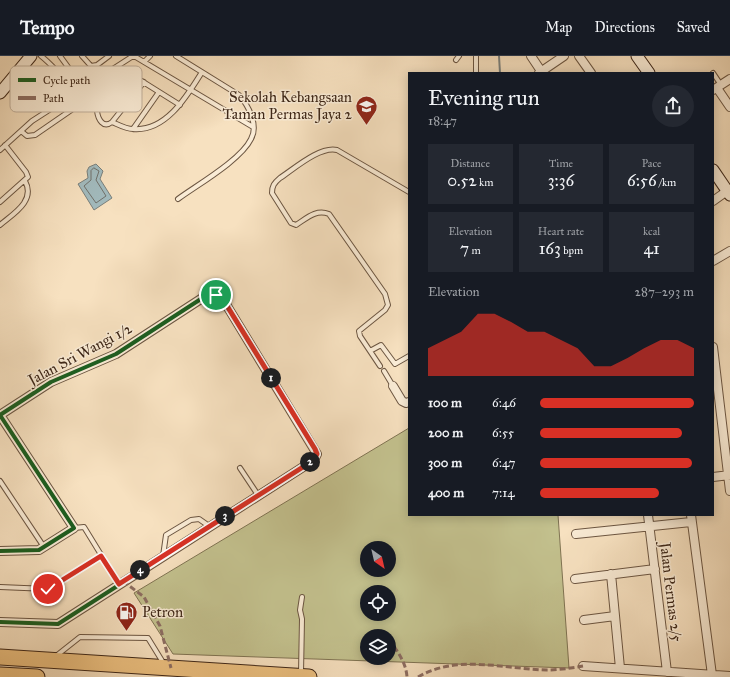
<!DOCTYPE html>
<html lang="en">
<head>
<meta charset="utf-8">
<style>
	:root { --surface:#171b24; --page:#242831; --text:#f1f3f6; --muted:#9ea1a6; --line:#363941; --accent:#d93025 }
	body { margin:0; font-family:"IM FELL Great Primer",serif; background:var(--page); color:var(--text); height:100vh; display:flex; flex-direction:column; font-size:15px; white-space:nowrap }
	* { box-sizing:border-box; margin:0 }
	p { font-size:13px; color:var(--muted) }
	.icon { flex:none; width:22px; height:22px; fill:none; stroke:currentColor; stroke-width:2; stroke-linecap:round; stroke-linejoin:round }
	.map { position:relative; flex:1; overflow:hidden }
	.side { position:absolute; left:408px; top:16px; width:306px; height:444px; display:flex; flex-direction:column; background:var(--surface); border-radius:0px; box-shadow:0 2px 10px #0003 }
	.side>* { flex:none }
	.needle { width:26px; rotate:146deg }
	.controls { position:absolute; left:360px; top:485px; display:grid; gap:8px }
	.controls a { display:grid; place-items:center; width:36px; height:36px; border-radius:50%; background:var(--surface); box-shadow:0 2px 10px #0003; font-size:20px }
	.pin { position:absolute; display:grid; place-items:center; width:34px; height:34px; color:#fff; margin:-17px; border:2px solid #fff; border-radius:50%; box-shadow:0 1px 4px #0007 }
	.km { position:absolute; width:20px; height:20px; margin:-10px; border-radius:50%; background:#222; color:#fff; font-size:11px; line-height:20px; text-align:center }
	.round { display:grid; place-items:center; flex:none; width:42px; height:42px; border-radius:21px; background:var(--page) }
	.headline { display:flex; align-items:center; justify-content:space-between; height:68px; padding:0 20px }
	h1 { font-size:22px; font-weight:600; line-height:30px }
	.metrics { display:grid; grid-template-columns:repeat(3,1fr); gap:6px; height:68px; padding:4px 20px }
	.metrics div { display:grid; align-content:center; border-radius:0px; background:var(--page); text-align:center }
	.metrics b { font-size:17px; font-weight:600 }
	.metrics small { font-size:11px; font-weight:400 }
	.metrics p { font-size:11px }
	.chart { height:112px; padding:8px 20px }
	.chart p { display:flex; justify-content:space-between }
	.chart svg { width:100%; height:72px; margin-top:4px; fill:var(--accent); opacity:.7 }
	ul { padding:0 20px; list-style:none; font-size:13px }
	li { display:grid; grid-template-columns:64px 48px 1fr; align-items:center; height:30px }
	li i { height:10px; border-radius:5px; background:var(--accent) }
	header { display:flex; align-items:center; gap:24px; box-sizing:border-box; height:56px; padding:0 20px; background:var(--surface); border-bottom:1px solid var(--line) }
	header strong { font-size:19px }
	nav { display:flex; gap:22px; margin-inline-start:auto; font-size:14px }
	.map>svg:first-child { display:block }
	.green { fill:#c3c18e; stroke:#807453; fill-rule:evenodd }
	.water { fill:#a2bbbe; stroke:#7a807c }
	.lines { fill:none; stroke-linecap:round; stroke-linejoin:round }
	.shore { stroke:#70716b; stroke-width:1 }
	.stream { stroke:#7a807c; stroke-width:2 }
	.lane-casing { stroke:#6c5642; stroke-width:6 }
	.street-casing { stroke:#6c5642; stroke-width:10 }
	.secondary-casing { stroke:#3e2718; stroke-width:13 }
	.highway-casing { stroke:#3e2718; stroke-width:17 }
	.lane { stroke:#faecd6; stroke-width:4 }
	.street { stroke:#faecd6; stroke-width:8 }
	.secondary { stroke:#faecd6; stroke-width:11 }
	.highway { stroke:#ecc080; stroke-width:15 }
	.quiet { stroke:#8d6e63; stroke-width:3; stroke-dasharray:6 3; stroke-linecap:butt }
	.cycleway-casing { stroke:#faecd6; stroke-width:6 }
	.cycleway { stroke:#1b5e20; stroke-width:4 }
	.route-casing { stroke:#fff; stroke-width:8 }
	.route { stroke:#d93025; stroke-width:5 }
	.labels { text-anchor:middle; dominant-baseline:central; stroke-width:3; stroke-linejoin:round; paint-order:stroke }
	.poi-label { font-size:15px; fill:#3e2718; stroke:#faecd6; text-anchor:end }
	.street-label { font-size:15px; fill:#3e2718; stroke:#faecd6 }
	.key { fill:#faecd6; stroke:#c2b19d; stroke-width:1 }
	.key-label { font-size:11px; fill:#3e2718 }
</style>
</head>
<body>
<header>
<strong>Tempo</strong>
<nav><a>Map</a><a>Directions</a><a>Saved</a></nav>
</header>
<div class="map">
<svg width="730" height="621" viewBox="0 0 730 621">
	<rect width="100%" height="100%" fill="#f7e1c0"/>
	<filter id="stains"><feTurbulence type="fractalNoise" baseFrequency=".005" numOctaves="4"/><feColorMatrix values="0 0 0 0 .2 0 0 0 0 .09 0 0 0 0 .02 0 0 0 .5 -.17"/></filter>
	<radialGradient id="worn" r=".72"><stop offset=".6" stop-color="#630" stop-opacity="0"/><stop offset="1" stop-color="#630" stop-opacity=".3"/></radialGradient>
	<path class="green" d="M409,372V459H558L569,612L173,598L134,537ZM367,492H389V514H367ZM367,536H389V558H367ZM367,580H389V602H367Z"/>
	<path class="water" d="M96,108L103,115L100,123L112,142L94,154L78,128L88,122L87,115L89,111Z"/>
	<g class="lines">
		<path class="shore" d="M94,112L99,115L96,124L106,140L96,147L84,130L91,124V115Z"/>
		<path class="stream" d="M499,0L500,17"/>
		<defs>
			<path id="lane" d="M41,0C55,11 64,25 78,34L76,22L60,0
				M82,0L91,10L97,9L109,0
				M134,0L253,71
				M176,0L239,39C248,49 259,69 251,83C241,104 197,129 178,143
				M476,0V17
				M456,4L459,0
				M144,6L150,0
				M713,17L721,29
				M144,26L112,66C103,73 98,63 97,55C106,43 117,21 132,19L180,49
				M112,66C119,69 126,73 133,73C166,76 187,40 202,16
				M133,73L159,36
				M21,75L27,80L35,79L80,48L83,44L78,34
				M0,94L32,65L133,0
				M0,146L28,121L26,116L5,89
				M0,169C13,158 36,145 25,125
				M370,295L381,289L395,308L409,300
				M380,310L360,280L359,275L385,254L388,249L385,238L329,158C316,153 307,162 296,169L291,167L272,137C272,130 274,127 280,122C295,112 320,90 337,94L409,136
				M384,315L393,330
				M240,412L258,439
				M0,425L44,491
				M74,472L84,471L119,528
				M163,500L166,479L191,464L199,463L209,470
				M0,531L48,533L101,500
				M56,600L80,581L148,582L164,608
				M301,617L302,563L300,554L302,541"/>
			<path id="street" d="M531,0L541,15
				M579,0L591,17
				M539,17L564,0
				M717,32L730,51
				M713,34L730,23
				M713,145L727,135
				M713,205L730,195
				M713,291L730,435
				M393,330L402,345L406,347L409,346
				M0,359L51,326L116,298L207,239H216L224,245L317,398L314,404L58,568L0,566
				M713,421L730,419
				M648,459L667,616
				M691,459L712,619
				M576,478L691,466
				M0,495L39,494L74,472L0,359
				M611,518L620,612
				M575,523L655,513
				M584,564L615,560
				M583,610L730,620"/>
			<path id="secondary" d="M637,0L649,17
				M0,37L31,0
				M713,114L730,139"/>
			<path id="highway" d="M0,601L309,621
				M0,619L37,621"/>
		</defs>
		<use href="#lane" class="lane-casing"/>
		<use href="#street" class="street-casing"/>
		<use href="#secondary" class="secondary-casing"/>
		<use href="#highway" class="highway-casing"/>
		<use href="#lane" class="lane"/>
		<use href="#street" class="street"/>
		<use href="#secondary" class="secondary"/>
		<use href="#highway" class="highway"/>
		<path class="quiet" d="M123,525L144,541L160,570L171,612
			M389,583C397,595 406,606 407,621
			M418,621C457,598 504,613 547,614C559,614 571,612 583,610"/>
		<defs>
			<path id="cycleway" d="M0,359L51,326L116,298L207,239H216L224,245L317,398L314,404L58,568L0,566
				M0,495L39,494L74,472L0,359"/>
		</defs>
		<use href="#cycleway" class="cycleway-casing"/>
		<use href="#cycleway" class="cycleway"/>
	</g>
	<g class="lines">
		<defs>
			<path id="route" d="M48,533L101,500L119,528L314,404L317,398L315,393L224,245L216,239"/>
		</defs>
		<use href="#route" class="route-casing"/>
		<use href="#route" class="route"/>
	</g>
	<defs>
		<symbol id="school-pin" viewBox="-11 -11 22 30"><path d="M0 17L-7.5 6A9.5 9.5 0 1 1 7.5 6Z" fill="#8f2418" stroke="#faecd6"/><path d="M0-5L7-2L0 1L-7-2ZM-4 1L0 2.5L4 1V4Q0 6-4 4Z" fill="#fff"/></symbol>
		<symbol id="fuel-pin" viewBox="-11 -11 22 30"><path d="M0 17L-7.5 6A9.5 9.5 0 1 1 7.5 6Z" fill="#8f2418" stroke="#faecd6"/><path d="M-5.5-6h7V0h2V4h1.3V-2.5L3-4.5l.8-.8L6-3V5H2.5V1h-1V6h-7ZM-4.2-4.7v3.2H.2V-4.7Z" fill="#fff"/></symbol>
	</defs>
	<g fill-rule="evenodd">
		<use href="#school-pin" x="354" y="38" width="25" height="34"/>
		<use href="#fuel-pin" x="114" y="544" width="25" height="34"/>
	</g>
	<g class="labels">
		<g class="poi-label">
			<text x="352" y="41">Sekolah Kebangsaan<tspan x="352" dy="17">Taman Permas Jaya 2</tspan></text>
			<text x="142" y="556" text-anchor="start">Petron</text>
		</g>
		<g class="street-label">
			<text transform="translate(80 298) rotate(-28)">Jalan Sri Wangi 1/2</text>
			<text transform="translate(671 536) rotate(83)">Jalan Permas 2/5</text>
		</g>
	</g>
	<rect x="10" y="10" width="132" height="46" rx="6" class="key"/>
	<rect x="18" y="22" width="18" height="4" fill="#1b5e20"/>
	<rect x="18" y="40" width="18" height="4" fill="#8d6e63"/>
	<g class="key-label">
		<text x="43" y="28">Cycle path</text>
		<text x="43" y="46">Path</text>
	</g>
	<rect width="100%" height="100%" filter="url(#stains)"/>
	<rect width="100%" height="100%" fill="url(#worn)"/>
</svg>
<div class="controls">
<a><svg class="needle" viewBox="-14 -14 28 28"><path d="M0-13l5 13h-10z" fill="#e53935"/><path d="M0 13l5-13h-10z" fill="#9ea1a6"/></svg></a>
<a><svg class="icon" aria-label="locate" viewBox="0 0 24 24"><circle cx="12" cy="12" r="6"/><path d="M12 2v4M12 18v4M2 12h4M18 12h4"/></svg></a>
<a><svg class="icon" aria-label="layers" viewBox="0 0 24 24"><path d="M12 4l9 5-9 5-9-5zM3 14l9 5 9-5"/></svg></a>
</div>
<div class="pin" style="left:216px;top:239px;background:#1e9e55"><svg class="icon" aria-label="arrive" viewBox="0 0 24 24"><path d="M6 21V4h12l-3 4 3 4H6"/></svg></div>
<div class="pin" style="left:48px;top:533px;background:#d93025"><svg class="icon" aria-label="check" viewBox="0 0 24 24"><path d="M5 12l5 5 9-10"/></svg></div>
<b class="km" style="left:271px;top:322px">1</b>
<b class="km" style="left:310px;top:406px">2</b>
<b class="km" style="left:225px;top:460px">3</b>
<b class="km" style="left:140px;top:514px">4</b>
<section class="side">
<div class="headline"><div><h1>Evening run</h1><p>18:47</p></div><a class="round"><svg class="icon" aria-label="share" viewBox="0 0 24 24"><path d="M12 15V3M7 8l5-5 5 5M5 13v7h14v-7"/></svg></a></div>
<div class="metrics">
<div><p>Distance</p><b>0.52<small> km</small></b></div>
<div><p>Time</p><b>3:36</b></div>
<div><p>Pace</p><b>6:56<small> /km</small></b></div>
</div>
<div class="metrics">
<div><p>Elevation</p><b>7<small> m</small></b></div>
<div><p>Heart rate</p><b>163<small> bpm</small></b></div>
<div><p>kcal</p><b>41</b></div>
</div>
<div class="chart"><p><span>Elevation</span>287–293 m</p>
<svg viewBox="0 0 160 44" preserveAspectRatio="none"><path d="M0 44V27L10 22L20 17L30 6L40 6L50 11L60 17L70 17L80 22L90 27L100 38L110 38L120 33L130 27L140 22L150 22L160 27V44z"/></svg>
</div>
<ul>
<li><b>100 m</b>6:46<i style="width:100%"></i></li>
<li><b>200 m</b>6:55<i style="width:92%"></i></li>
<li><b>300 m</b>6:47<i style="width:99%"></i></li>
<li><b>400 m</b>7:14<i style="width:77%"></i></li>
</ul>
</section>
</div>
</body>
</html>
